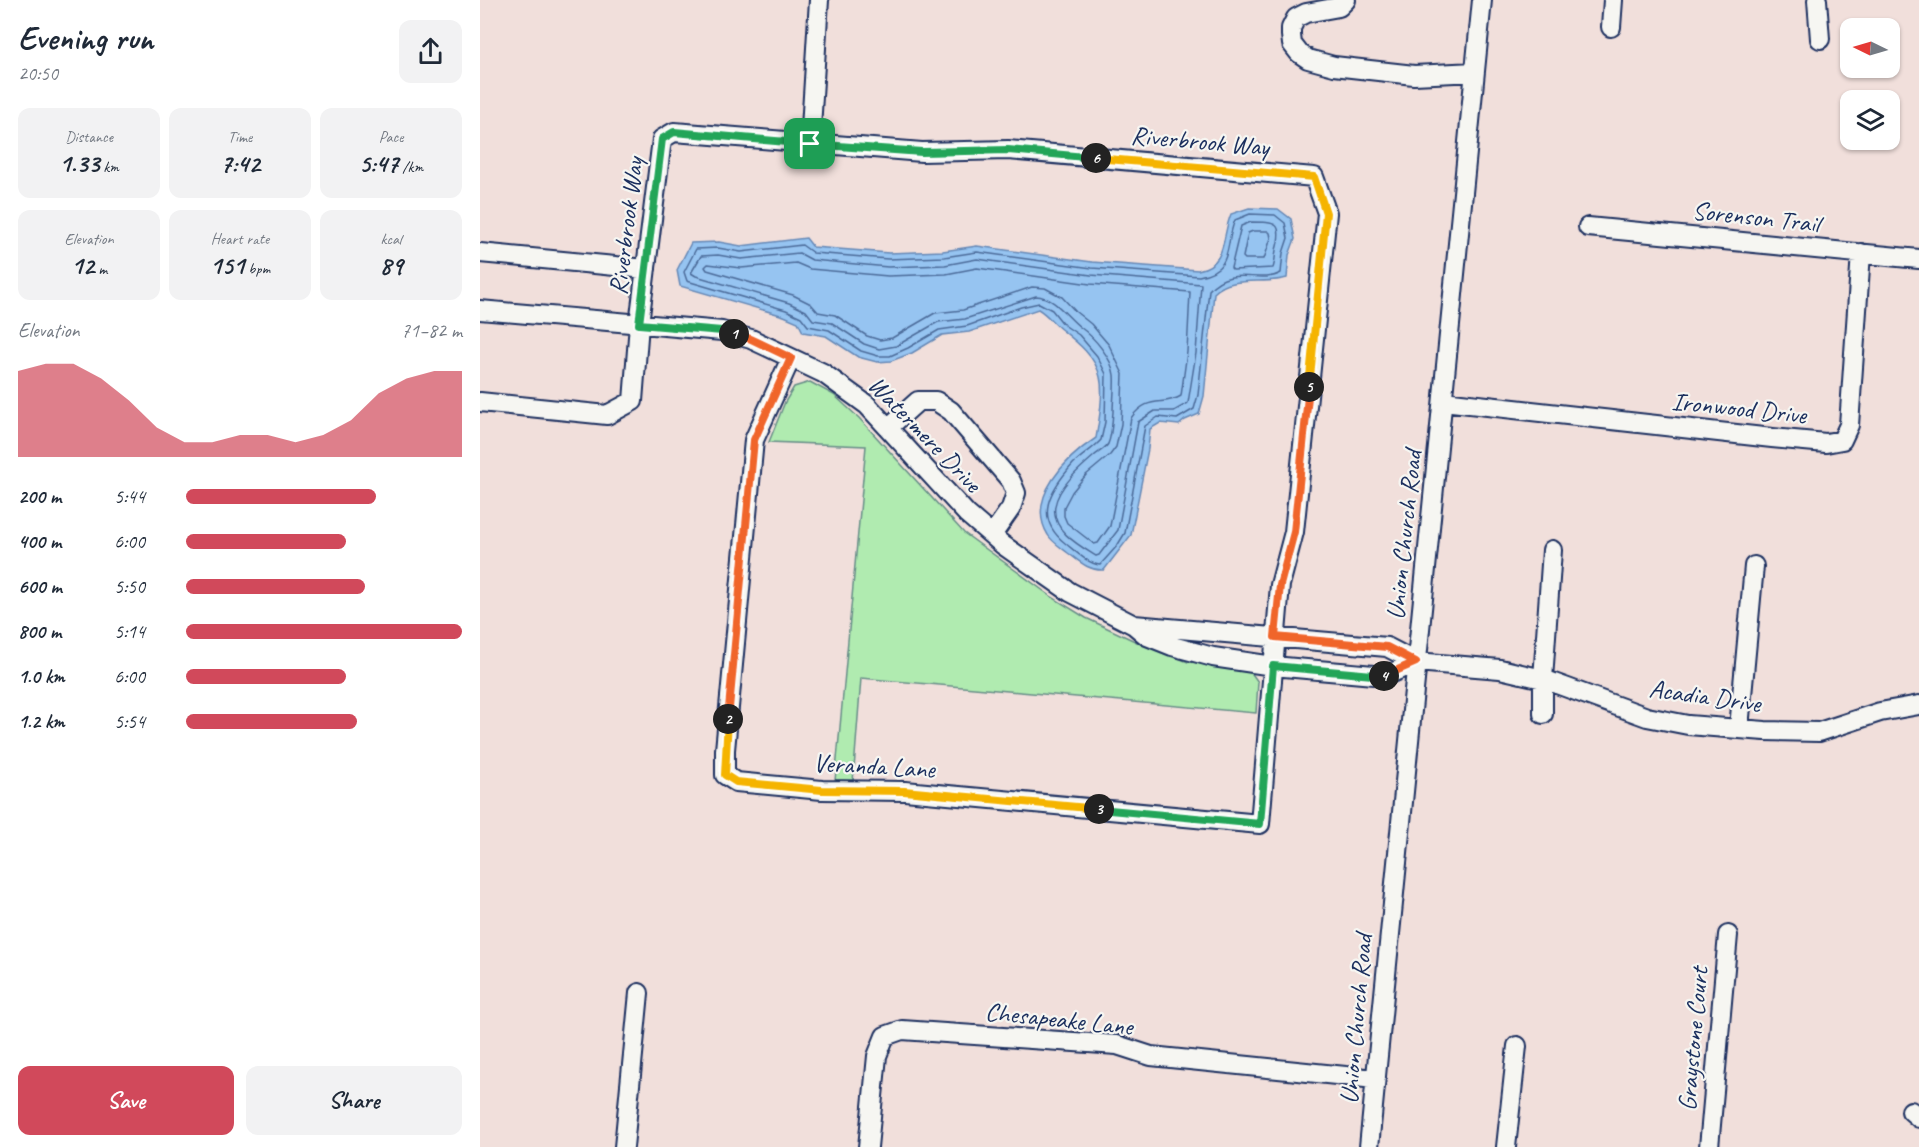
<!DOCTYPE html>
<html lang="en">
<head>
<meta charset="utf-8">
<style>
	:root { --surface:#fff; --page:#f2f2f3; --text:#1f2937; --muted:#747a83; --accent:#d1495b }
	body { margin:0; font-family:Caveat,sans-serif; background:var(--page); color:var(--text); height:100vh; display:flex; flex-direction:column; font-size:22px; white-space:nowrap }
	* { box-sizing:border-box; margin:0 }
	p { font-size:20px; color:var(--muted) }
	.icon { flex:none; width:33px; height:33px; fill:none; stroke:currentColor; stroke-width:2; stroke-linecap:round; stroke-linejoin:round }
	.map { position:relative; flex:1; overflow:hidden }
	.side { display:flex; flex-direction:column; background:var(--surface); width:480px }
	.side>* { flex:none }
	.needle { width:39px; rotate:275deg }
	.fabs { position:absolute; left:1360px; top:18px; display:grid; gap:12px }
	.fabs a { display:grid; place-items:center; width:60px; height:60px; border-radius:12px; background:var(--surface); box-shadow:0 2px 4px #0004; font-size:30px }
	.pin { position:absolute; display:grid; place-items:center; width:51px; height:51px; color:#fff; margin:-26px; border-radius:12px; box-shadow:0 3px 9px #0006 }
	.km { position:absolute; width:30px; height:30px; margin:-15px; border-radius:50%; background:#222; color:#fff; font-size:16px; line-height:30px; text-align:center }
	.round { display:grid; place-items:center; flex:none; width:63px; height:63px; border-radius:12px; background:var(--page) }
	.summary { display:flex; align-items:center; justify-content:space-between; height:102px; padding:0 18px }
	h1 { font-size:33px; font-weight:600; line-height:45px }
	.stats { display:grid; grid-template-columns:repeat(3,1fr); gap:9px; height:102px; padding:6px 18px }
	.stats div { display:grid; align-content:center; border-radius:12px; background:var(--page); text-align:center }
	.stats b { font-size:26px; font-weight:600 }
	.stats small { font-size:16px; font-weight:400 }
	.stats p { font-size:16px }
	.chart { height:168px; padding:12px 18px }
	.chart p { display:flex; justify-content:space-between }
	.chart svg { width:100%; height:108px; margin-top:6px; fill:var(--accent); opacity:.7 }
	.action { display:flex; gap:12px; margin-top:auto; padding:12px 18px }
	.action a { flex:1; height:69px; border-radius:12px; background:var(--accent); color:#fff; font-size:24px; font-weight:600; line-height:69px; text-align:center }
	.action a+a { background:var(--page); color:var(--text) }
	ul { padding:0 18px; list-style:none; font-size:20px }
	li { display:grid; grid-template-columns:96px 72px 1fr; align-items:center; height:45px }
	li i { height:15px; border-radius:8px; background:var(--accent) }
	main { display:flex; flex:1; min-height:0 }
	.map>svg:first-child { display:block }
	.green { fill:#b0ebb0; stroke:#668d87; stroke-width:1.5 }
	.water { fill:#96c4f1; stroke:#6588b6; stroke-width:1.5 }
	.lines { fill:none; stroke-linecap:round; stroke-linejoin:round }
	.shore { stroke:#4c6b99; stroke-width:1.5 }
	.minor-casing { stroke:#1b2f5e; stroke-width:22 }
	.minor { stroke:#f6f6f2; stroke-width:18 }
	.split-1-casing { stroke:#fff; stroke-width:12 }
	.split-2-casing { stroke:#fff; stroke-width:12 }
	.split-3-casing { stroke:#fff; stroke-width:12 }
	.split-4-casing { stroke:#fff; stroke-width:12 }
	.split-5-casing { stroke:#fff; stroke-width:12 }
	.split-6-casing { stroke:#fff; stroke-width:12 }
	.split-7-casing { stroke:#fff; stroke-width:12 }
	.split-1 { stroke:#22a559; stroke-width:8 }
	.split-2 { stroke:#f0652b; stroke-width:8 }
	.split-3 { stroke:#f5b400; stroke-width:8 }
	.split-4 { stroke:#22a559; stroke-width:8 }
	.split-5 { stroke:#f0652b; stroke-width:8 }
	.split-6 { stroke:#f5b400; stroke-width:8 }
	.split-7 { stroke:#22a559; stroke-width:8 }
	.labels { text-anchor:middle; dominant-baseline:central; stroke-width:4.5; stroke-linejoin:round; paint-order:stroke }
	.street-label { font-size:26px; fill:#1b2f5e; stroke:#f6f6f2 }
</style>
</head>
<body>
<main>
<section class="side">
<div class="summary"><div><h1>Evening run</h1><p>20:50</p></div><a class="round"><svg class="icon" aria-label="share" viewBox="0 0 24 24"><path d="M12 15V3M7 8l5-5 5 5M5 13v7h14v-7"/></svg></a></div>
<div class="stats">
<div><p>Distance</p><b>1.33<small> km</small></b></div>
<div><p>Time</p><b>7:42</b></div>
<div><p>Pace</p><b>5:47<small> /km</small></b></div>
</div>
<div class="stats">
<div><p>Elevation</p><b>12<small> m</small></b></div>
<div><p>Heart rate</p><b>151<small> bpm</small></b></div>
<div><p>kcal</p><b>89</b></div>
</div>
<div class="chart"><p><span>Elevation</span>71–82 m</p>
<svg viewBox="0 0 160 44" preserveAspectRatio="none"><path d="M0 44V9L10 6L20 6L30 12L40 21L50 32L60 38L70 38L80 35L90 35L100 38L110 35L120 29L130 18L140 12L150 9L160 9V44z"/></svg>
</div>
<ul>
<li><b>200 m</b>5:44<i style="width:69%"></i></li>
<li><b>400 m</b>6:00<i style="width:58%"></i></li>
<li><b>600 m</b>5:50<i style="width:65%"></i></li>
<li><b>800 m</b>5:14<i style="width:100%"></i></li>
<li><b>1.0 km</b>6:00<i style="width:58%"></i></li>
<li><b>1.2 km</b>5:54<i style="width:62%"></i></li>
</ul>
<div class="action"><a>Save</a><a>Share</a></div>
</section>
<div class="map">
<svg width="1439" height="1147" viewBox="0 0 1439 1147">
	<rect width="100%" height="100%" fill="#f1dfdb"/>
	<filter id="ink" filterUnits="userSpaceOnUse"><feTurbulence type="fractalNoise" baseFrequency=".0167" numOctaves="2"/><feDisplacementMap in="SourceGraphic" scale="12" xChannelSelector="R" yChannelSelector="G"/><feConvolveMatrix kernelMatrix="1 2 1 2 8 2 1 2 1" color-interpolation-filters="sRGB"/></filter>
	<g filter="url(#ink)">
		<path class="green" d="M330,382L354,395L379,418L484,533L572,597L606,618L659,643L708,662L750,665L770,671L778,682L776,713L381,678L373,782L355,781L386,446L289,442L305,402L314,387Z"/>
		<path class="water" d="M769,208L798,209L811,219L815,239L809,255L807,278C783,285 751,275 734,293L724,396L719,414L705,420L699,425L680,423L670,429L668,449L651,535L624,570C609,571 600,562 588,553C582,548 572,542 568,535C545,498 587,457 616,438C619,421 624,393 620,377C616,357 597,342 582,330C573,323 568,315 558,309L489,332L462,335L432,353L411,361L397,362L378,357L346,336L323,332L318,322L304,316L200,286L197,270L211,243L239,242L261,246L326,238L333,247L409,253L463,251L497,246L612,262L718,270C748,264 741,238 751,214Z"/>
		<g class="lines">
			<path class="shore" d="M770,214L795,215L805,223L808,238L803,253L801,273C779,285 752,264 729,290L718,395L714,409L697,419L678,417L665,426L645,533L637,546L620,565C608,564 594,550 585,543C553,517 570,490 593,464C602,455 613,449 621,440L625,422L626,374L617,356L599,335L584,325L572,310L559,303L541,307L487,326L459,330L428,348L410,356H398L381,351L349,330L328,326L321,317L306,310L207,281L204,272L216,249L238,248L261,252L322,245L333,253L408,259L464,257L497,252L612,268L719,276C755,269 744,246 755,220Z
				M771,222C796,222 804,222 796,250C795,256 795,263 793,268L753,270L751,268L761,226Z
				M773,231H788L790,233L791,238L784,259H765L763,257L768,233Z
				M319,253L332,260L408,267L465,265L497,259L611,275L721,284L716,353L708,403L694,411H675L658,422L638,530L619,555L616,556C598,545 571,530 575,506C578,487 600,468 614,456C618,452 625,449 628,444C632,435 632,422 633,412C633,400 635,387 634,375C632,358 614,337 600,327C586,316 575,297 556,296L485,319L458,322L416,346L399,349L384,344L352,323L333,320L326,311L309,303L216,276L211,273L221,256L238,255L261,259Z
				M316,263L330,269L408,276L466,274L497,268L610,284L710,292L707,352L701,396C683,407 668,394 651,418L630,526L618,543L614,544L587,523L584,516V507L592,492L606,475L630,455L636,447L641,424L643,374L629,345L611,324L596,312L582,297L565,288L552,287L483,310L455,313L412,338L400,340L387,336L355,315L338,312L331,304L313,295L227,270L225,267L228,264L261,268Z"/>
			<defs>
				<path id="minor" d="M866,0L859,7L826,13L816,18L811,28V35L812,44L819,53L828,59L854,66L934,75L995,72
					M1337,0L1340,39
					M1131,27L1133,0
					M330,144L339,0
					M1108,227L1439,259
					M0,253L166,269
					M0,310L242,331L271,339L343,373L387,405L487,514L523,545L590,592L654,625L667,636L692,646L733,657L793,666L905,676L936,662
					M963,401L1292,438L1346,443L1362,440L1369,425L1381,253
					M0,402L127,415L153,401L159,324L182,139L194,132L442,152L528,150L834,177L847,213L814,532L800,585L780,824L425,791L342,790L256,782L245,775V750L274,440L311,358
					M408,428L438,401H456L471,411L531,481L536,493L531,508L512,535
					M654,625L907,647L936,662L1020,669L1063,679L1167,717L1208,725L1285,731L1339,732L1400,712L1439,705
					M1063,714V679L1072,550
					M1259,728L1274,566
					M1431,1111L1439,1118
					M144,1147L159,993
					M388,1147L397,1056L405,1036L422,1030L637,1045L671,1056L895,1079
					M889,1147L1002,0
					M1026,1147L1037,1046
					M1229,1147L1248,935"/>
			</defs>
			<use href="#minor" class="minor-casing"/>
			<use href="#minor" class="minor"/>
		</g>
	</g>
	<g class="lines" filter="url(#ink)">
		<defs>
			<path id="split-1" d="M254,334L242,331L159,324L182,139L194,132L330,144"/>
			<path id="split-2" d="M248,719L274,440L311,358L271,339L254,334"/>
			<path id="split-3" d="M248,719L245,775L256,782L342,790L424,791L619,809"/>
			<path id="split-4" d="M619,809L780,824L793,666L904,676"/>
			<path id="split-5" d="M829,387L814,532L800,585L795,637L907,647L936,662L904,676"/>
			<path id="split-6" d="M616,158L834,177L846,213L829,387"/>
			<path id="split-7" d="M330,144L442,152L528,150L616,158"/>
		</defs>
		<use href="#split-1" class="split-1-casing"/>
		<use href="#split-2" class="split-2-casing"/>
		<use href="#split-3" class="split-3-casing"/>
		<use href="#split-4" class="split-4-casing"/>
		<use href="#split-5" class="split-5-casing"/>
		<use href="#split-6" class="split-6-casing"/>
		<use href="#split-7" class="split-7-casing"/>
		<use href="#split-1" class="split-1"/>
		<use href="#split-2" class="split-2"/>
		<use href="#split-3" class="split-3"/>
		<use href="#split-4" class="split-4"/>
		<use href="#split-5" class="split-5"/>
		<use href="#split-6" class="split-6"/>
		<use href="#split-7" class="split-7"/>
	</g>
	<g class="labels">
		<g class="street-label">
			<text transform="translate(720 141) rotate(5)">Riverbrook Way</text>
			<text transform="translate(1276 217) rotate(6)">Sorenson Trail</text>
			<text transform="translate(146 226) rotate(-83)">Riverbrook Way</text>
			<text transform="translate(1259 408) rotate(6)">Ironwood Drive</text>
			<text transform="translate(445 434) rotate(46)">Watermere Drive</text>
			<text transform="translate(924 535) rotate(-84)">Union Church Road</text>
			<text transform="translate(1225 696) rotate(8)">Acadia Drive</text>
			<text transform="translate(394 766) rotate(3)">Veranda Lane</text>
			<text transform="translate(579 1019) rotate(6)">Chesapeake Lane</text>
			<text transform="translate(876 1019) rotate(-85)">Union Church Road</text>
			<text transform="translate(1213 1039) rotate(-85)">Graystone Court</text>
		</g>
	</g>
</svg>
<div class="fabs">
<a><svg class="needle" viewBox="-14 -14 28 28"><path d="M0-13l5 13h-10z" fill="#e53935"/><path d="M0 13l5-13h-10z" fill="#747a83"/></svg></a>
<a><svg class="icon" aria-label="layers" viewBox="0 0 24 24"><path d="M12 4l9 5-9 5-9-5zM3 14l9 5 9-5"/></svg></a>
</div>
<div class="pin" style="left:330px;top:144px;background:#1e9e55"><svg class="icon" aria-label="arrive" viewBox="0 0 24 24"><path d="M6 21V4h12l-3 4 3 4H6"/></svg></div>
<b class="km" style="left:254px;top:334px">1</b>
<b class="km" style="left:248px;top:719px">2</b>
<b class="km" style="left:619px;top:809px">3</b>
<b class="km" style="left:904px;top:676px">4</b>
<b class="km" style="left:829px;top:387px">5</b>
<b class="km" style="left:616px;top:158px">6</b>
</div>
</main>
</body>
</html>
